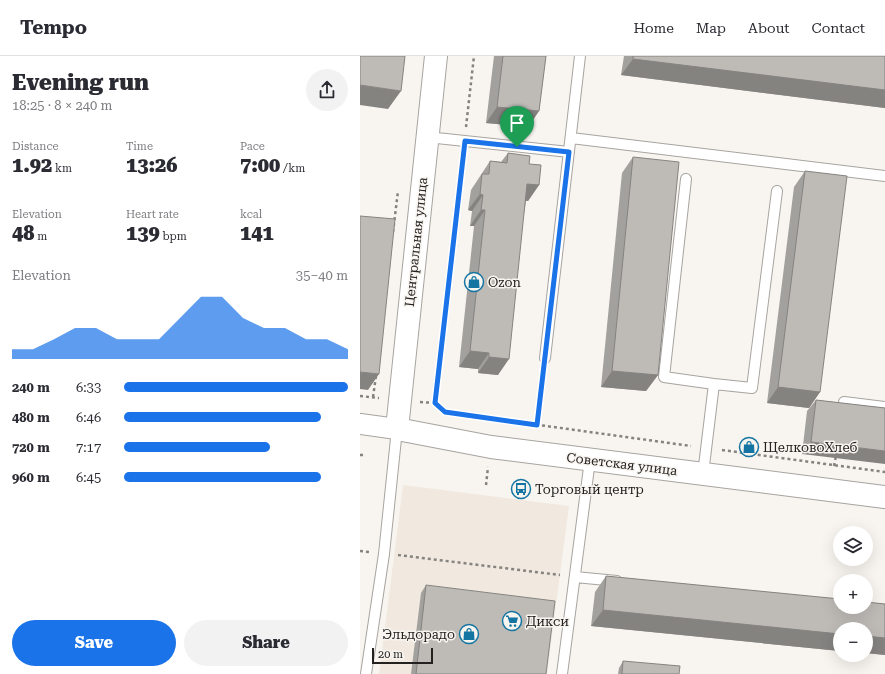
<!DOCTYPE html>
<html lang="en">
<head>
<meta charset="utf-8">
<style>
	:root { --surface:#fff; --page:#f2f2f3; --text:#2b2b33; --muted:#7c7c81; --line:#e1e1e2; --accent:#1a73e8 }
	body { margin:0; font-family:"Roboto Serif",serif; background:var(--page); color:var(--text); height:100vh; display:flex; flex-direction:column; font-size:15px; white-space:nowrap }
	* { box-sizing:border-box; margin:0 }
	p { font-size:13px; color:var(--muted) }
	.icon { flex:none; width:22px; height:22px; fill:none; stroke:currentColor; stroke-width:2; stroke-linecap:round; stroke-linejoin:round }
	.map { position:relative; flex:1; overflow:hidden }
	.panel { display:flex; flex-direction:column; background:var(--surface); width:360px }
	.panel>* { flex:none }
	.tools { position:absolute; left:473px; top:470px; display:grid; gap:8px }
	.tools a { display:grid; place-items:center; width:40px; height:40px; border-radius:50%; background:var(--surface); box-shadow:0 4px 16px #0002; font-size:20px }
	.scale { position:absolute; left:12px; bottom:10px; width:61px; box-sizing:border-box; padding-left:4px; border:2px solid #232220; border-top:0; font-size:11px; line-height:14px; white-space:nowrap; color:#232220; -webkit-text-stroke:3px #f8f5f0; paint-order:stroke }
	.pin { position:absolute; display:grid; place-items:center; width:34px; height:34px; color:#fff; margin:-41px -17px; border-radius:50% 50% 50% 0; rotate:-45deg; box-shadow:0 0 4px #0007 }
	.pin .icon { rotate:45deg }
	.round { display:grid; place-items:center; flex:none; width:42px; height:42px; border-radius:21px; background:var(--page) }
	.summary { display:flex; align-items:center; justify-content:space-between; height:68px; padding:0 12px }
	h1 { font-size:22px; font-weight:800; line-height:30px }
	.figures { display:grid; grid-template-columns:repeat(3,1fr); gap:6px; height:68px; padding:4px 12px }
	.figures div { display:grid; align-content:center }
	.figures b { font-size:20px; font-weight:800 }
	.figures small { font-size:11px; font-weight:400 }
	.figures p { font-size:11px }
	.chart { height:112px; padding:8px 12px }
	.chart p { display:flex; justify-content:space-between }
	.chart svg { width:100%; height:72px; margin-top:4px; fill:var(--accent); opacity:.7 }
	.button { display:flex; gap:8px; margin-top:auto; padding:8px 12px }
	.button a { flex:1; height:46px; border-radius:24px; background:var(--accent); color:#fff; font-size:16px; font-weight:800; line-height:46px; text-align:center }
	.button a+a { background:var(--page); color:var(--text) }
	ul { padding:0 12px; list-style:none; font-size:13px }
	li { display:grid; grid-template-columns:64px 48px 1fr; align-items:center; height:30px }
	li i { height:10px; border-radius:5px; background:var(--accent) }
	header { display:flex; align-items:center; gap:24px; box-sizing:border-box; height:56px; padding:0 20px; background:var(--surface); border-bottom:1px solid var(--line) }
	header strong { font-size:19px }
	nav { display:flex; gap:22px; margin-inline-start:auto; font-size:14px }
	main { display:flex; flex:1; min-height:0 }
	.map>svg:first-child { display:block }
	.built { fill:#f1e9df }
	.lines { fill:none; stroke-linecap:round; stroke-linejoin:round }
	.service-casing { stroke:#a7a4a0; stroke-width:12 }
	.minor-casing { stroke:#a7a4a0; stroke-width:22 }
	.tertiary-casing { stroke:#a7a4a0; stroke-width:24 }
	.path { stroke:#858380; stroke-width:2.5; stroke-dasharray:3 3; stroke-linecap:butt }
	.service { stroke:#fff; stroke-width:10 }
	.minor { stroke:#fff; stroke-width:20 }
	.tertiary { stroke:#fff; stroke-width:22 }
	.wall { fill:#a3a19d }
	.shaded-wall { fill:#858380 }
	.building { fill:#bebbb7; stroke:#858380 }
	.route-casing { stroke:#fff; stroke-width:8 }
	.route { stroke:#1a73e8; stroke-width:5 }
	.labels { text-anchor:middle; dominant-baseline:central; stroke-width:3; stroke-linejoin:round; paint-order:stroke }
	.street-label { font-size:13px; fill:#232220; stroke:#f8f5f0 }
	.poi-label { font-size:13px; fill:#232220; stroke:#f8f5f0; text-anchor:start }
</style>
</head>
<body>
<header>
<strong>Tempo</strong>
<nav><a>Home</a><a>Map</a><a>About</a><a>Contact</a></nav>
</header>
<main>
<section class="panel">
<div class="summary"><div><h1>Evening run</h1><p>18:25 · 8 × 240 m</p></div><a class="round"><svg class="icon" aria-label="share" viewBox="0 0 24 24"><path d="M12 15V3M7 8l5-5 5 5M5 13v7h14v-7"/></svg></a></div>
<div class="figures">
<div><p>Distance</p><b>1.92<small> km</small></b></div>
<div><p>Time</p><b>13:26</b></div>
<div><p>Pace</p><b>7:00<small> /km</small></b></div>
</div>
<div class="figures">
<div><p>Elevation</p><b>48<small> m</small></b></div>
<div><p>Heart rate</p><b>139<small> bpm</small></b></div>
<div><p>kcal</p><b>141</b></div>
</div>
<div class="chart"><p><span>Elevation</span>35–40 m</p>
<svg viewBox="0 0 160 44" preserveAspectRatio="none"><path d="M0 44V38L10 38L20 32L30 25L40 25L50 32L60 32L70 32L80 19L90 6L100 6L110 19L120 25L130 25L140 32L150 32L160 38V44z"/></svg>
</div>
<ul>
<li><b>240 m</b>6:33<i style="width:100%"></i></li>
<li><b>480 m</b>6:46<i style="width:88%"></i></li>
<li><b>720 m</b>7:17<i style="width:65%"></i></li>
<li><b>960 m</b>6:45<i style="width:88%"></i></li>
</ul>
<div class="button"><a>Save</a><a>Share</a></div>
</section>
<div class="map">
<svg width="525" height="618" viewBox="0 0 525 618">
	<rect width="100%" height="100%" fill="#f8f5f0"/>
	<path class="built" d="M43,429L209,450L187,618H19Z"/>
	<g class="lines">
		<defs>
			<path id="service" d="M67,81L209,96
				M211,82L525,120
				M326,123L304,321L354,328
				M185,302L220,0
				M484,346L525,351
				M343,418L354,328L392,332L417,135
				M215,521L257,525
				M6,618L24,498L37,373
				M202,618L230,404"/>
			<path id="minor" d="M0,368L37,373"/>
			<path id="tertiary" d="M76,0L37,373L131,391L525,441"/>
		</defs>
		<use href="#service" class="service-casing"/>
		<use href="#minor" class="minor-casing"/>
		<use href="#tertiary" class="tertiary-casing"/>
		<path class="path" d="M106,71L114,0
			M103,100L75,347L85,356L331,390
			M33,176L38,135
			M0,340L19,342
			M13,341L16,320
			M60,346L75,347
			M177,369L183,317
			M362,394L525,416
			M0,399H4
			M474,410L476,400
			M126,429L128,411
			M0,495L9,496
			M38,499L200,519"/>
		<use href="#service" class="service"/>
		<use href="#minor" class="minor"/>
		<use href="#tertiary" class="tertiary"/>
	</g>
	<path class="wall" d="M134,0H186L179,55L168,71L126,67Z
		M264,0H525V52L261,19Z
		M148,97L169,108L179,129L168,145H166L138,319L118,317V313L99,311L114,170H110L112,155L108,154L111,134L130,105L141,106Z
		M273,101L298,319L286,335L241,331L262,117Z
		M445,115L460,336L449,352L407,347L434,131Z
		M456,344L525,352L442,398L447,355Z
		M246,520L525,548V599L506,597L480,573V595L231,570L235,536Z
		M66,529L186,618H51L61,537Z
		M263,605L319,618H258L259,612Z"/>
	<path class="shaded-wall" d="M273,3L525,34V52L261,19Z
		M0,29L41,35L28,53L0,49Z
		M137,51L179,55L168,71L126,67Z
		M167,128L179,129L168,145L156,144Z
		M120,138L123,139L112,155L108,154Z
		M121,154H125L114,170H110Z
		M110,295L129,297L118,313L99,311Z
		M129,301L149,303L138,319L118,317Z
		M252,315L298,319L286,335L241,331Z
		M0,316L19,318L8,334L0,333Z
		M418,331L460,336L449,352L407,347Z
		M451,386L525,395V408L442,398Z
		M243,554L480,578V595L231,570Z
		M506,580L525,582V599L506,597Z"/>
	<path class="building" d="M0,0H45L41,35L0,29Z
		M143,0H186L179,55L137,51Z
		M273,0H525V34L273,3Z
		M148,97L170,100L169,108L181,109L179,129L167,128L149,303L129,301V297L110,295L125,154H121L123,139L120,138L122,118H129L130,105L147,107Z
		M273,101L319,106L298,319L252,315Z
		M445,115L487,120L460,336L418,331Z
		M0,160L35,163L19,318L0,316Z
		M456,344L525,352V395L451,386Z
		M246,520L480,543V551H506V546L525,548V582L506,580V573H480V578L243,554Z
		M66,529L195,545L186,618H56Z
		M263,605L320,610L319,618H262Z"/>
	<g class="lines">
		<defs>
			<path id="route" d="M105,85L209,96L177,369L85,356L75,347Z"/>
		</defs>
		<use href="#route" class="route-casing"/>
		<use href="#route" class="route"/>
	</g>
	<defs>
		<symbol id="shop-ring" viewBox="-11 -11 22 22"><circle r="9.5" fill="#f8f5f0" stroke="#1475a2" stroke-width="1.5"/><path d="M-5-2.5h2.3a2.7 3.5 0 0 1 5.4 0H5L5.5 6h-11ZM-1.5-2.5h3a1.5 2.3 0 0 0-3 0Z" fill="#1475a2"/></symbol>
		<symbol id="bus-ring" viewBox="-11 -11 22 22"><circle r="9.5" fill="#f8f5f0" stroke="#1475a2" stroke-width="1.5"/><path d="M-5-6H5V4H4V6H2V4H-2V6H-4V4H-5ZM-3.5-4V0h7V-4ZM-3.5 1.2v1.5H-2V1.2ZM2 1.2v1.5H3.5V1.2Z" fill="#1475a2"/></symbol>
		<symbol id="supermarket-ring" viewBox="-11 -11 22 22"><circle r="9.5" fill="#f8f5f0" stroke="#1475a2" stroke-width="1.5"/><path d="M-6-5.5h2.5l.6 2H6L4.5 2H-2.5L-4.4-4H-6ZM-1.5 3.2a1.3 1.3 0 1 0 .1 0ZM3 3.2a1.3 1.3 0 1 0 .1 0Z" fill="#1475a2"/></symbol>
	</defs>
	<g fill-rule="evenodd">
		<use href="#shop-ring" x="103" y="215" width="22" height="22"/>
		<use href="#shop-ring" x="378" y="380" width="22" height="22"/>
		<use href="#bus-ring" x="150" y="422" width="22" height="22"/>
		<use href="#supermarket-ring" x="141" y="554" width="22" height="22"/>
		<use href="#shop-ring" x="98" y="567" width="22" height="22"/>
	</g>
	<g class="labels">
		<g class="street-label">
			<text transform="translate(56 186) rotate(-84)">Центральная улица</text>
			<text transform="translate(262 408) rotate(7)">Советская улица</text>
		</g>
		<g class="poi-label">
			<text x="128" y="226">Ozon</text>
			<text x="403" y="391">ЩелковоХлеб</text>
			<text x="175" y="433">Торговый центр</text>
			<text x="166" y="565">Дикси</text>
			<text x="95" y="578" text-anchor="end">Эльдорадо</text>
		</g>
	</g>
</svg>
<div class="tools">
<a><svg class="icon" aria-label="layers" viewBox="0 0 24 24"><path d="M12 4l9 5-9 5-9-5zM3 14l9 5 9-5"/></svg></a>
<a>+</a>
<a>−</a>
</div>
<div class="scale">20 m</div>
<div class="pin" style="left:157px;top:91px;background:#1e9e55"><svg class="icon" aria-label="arrive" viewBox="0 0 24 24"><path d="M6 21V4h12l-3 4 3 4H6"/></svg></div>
</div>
</main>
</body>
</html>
